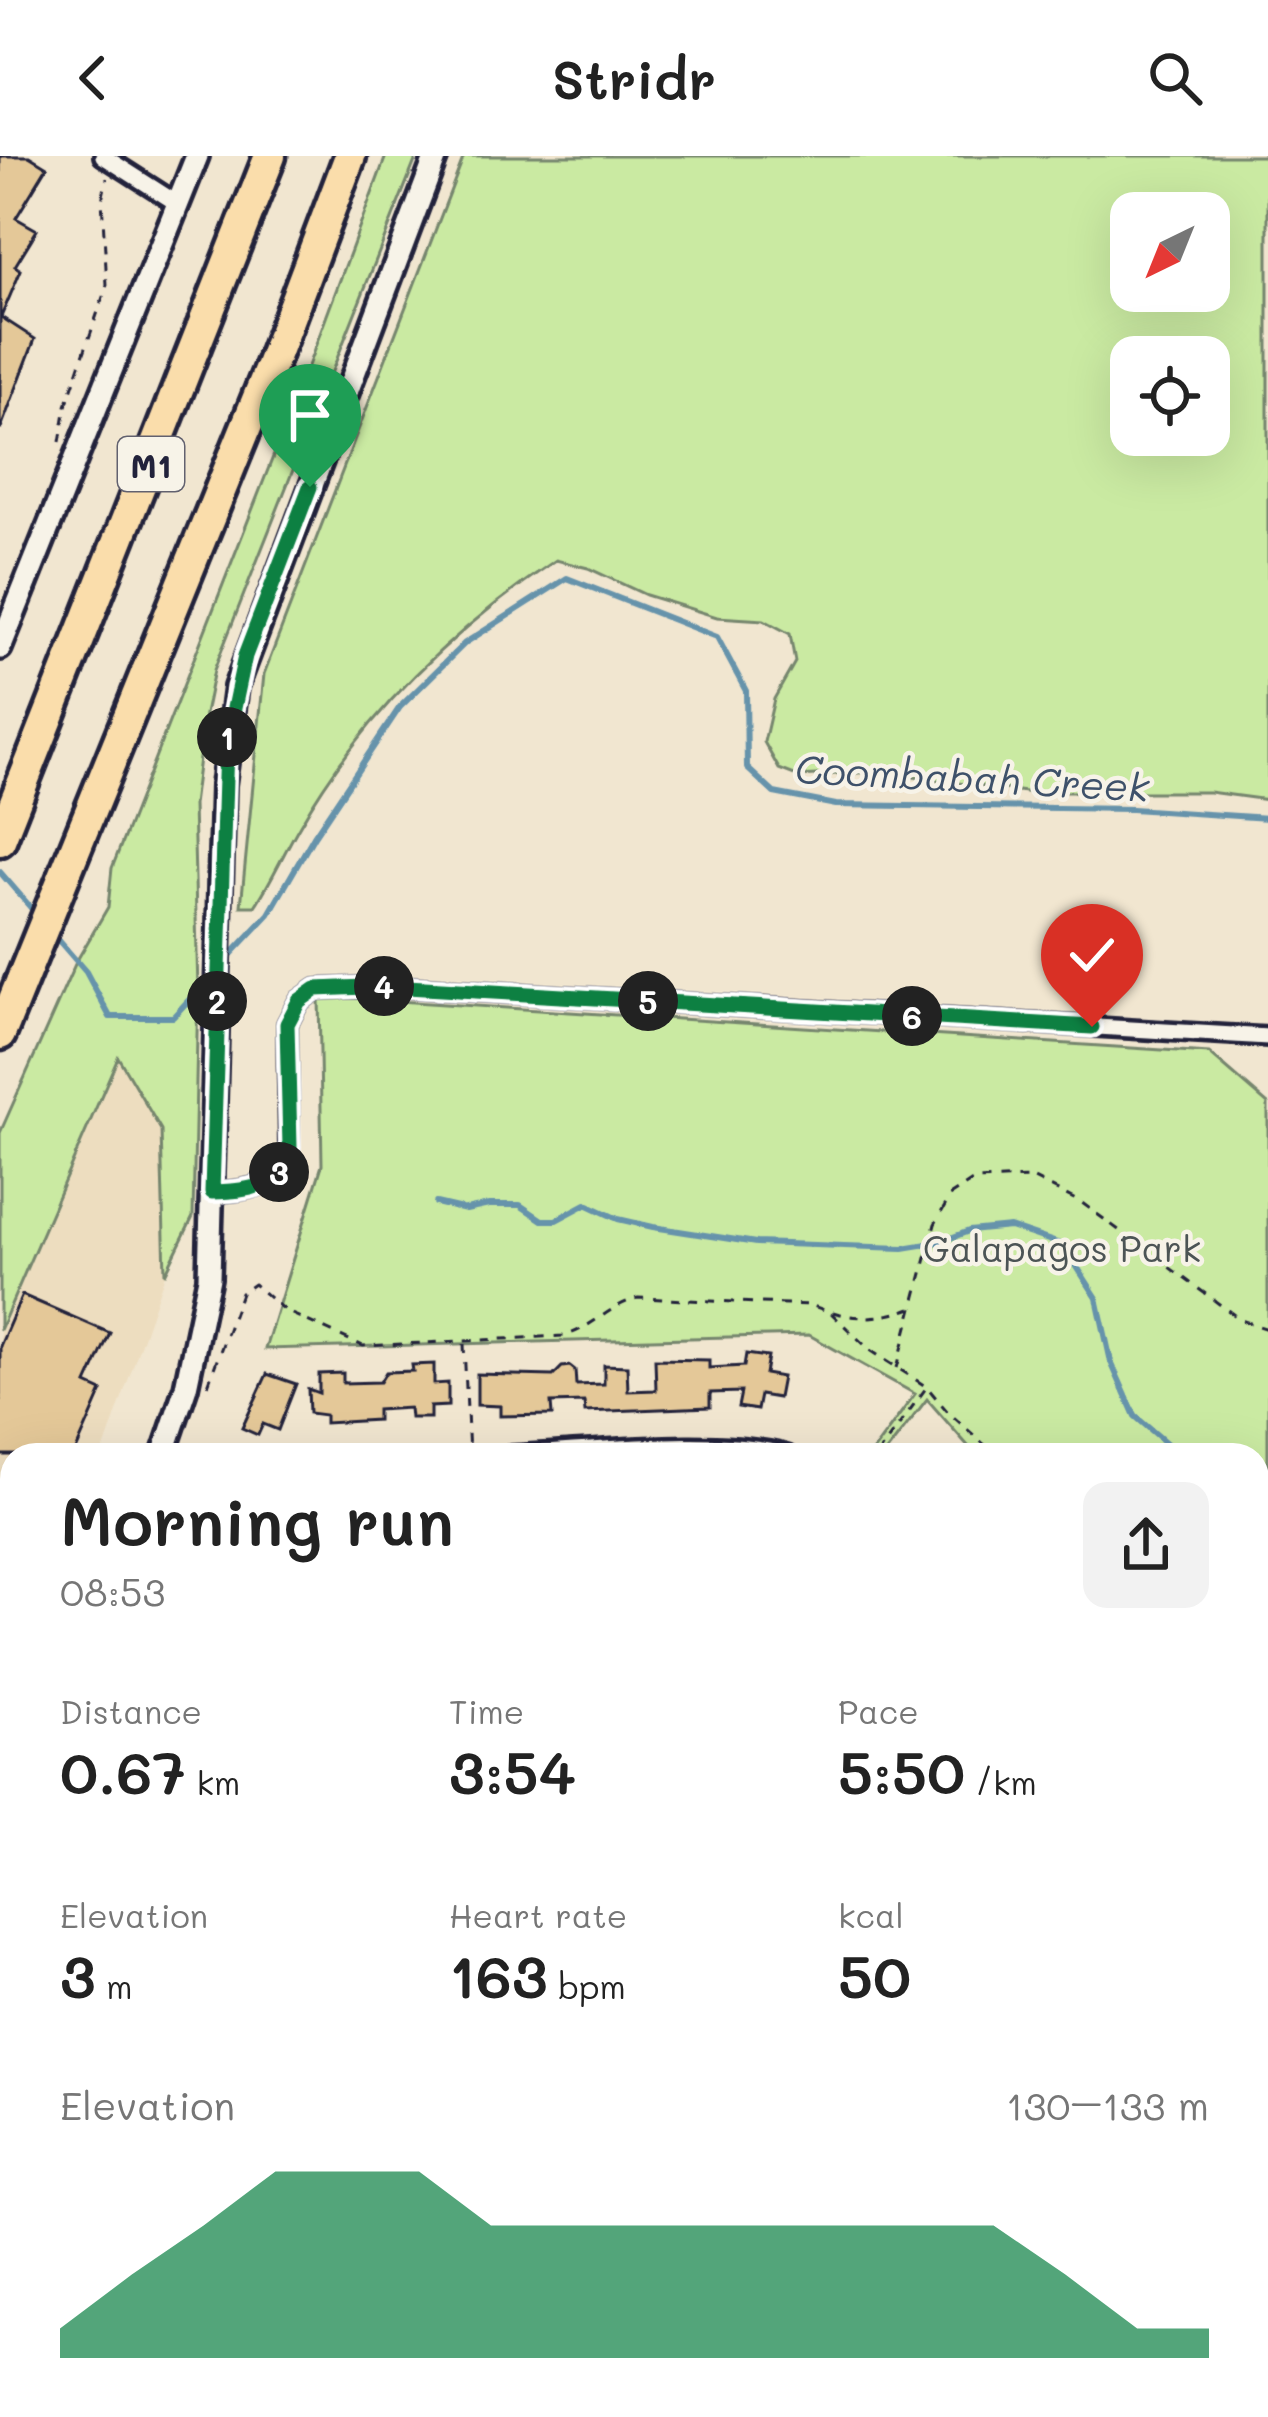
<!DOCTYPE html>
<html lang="en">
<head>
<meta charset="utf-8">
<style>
	:root { --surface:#fff; --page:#f2f2f2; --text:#222; --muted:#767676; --accent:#0b8043 }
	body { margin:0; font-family:Mali,sans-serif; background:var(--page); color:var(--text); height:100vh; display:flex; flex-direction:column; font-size:45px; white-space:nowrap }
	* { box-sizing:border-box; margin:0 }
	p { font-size:39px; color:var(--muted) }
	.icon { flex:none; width:66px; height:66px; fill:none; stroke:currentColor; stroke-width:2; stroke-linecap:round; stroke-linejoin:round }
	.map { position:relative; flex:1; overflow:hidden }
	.details { position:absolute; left:0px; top:1287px; width:1269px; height:975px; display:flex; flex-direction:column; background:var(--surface); border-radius:36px 36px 0 0; box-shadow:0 12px 48px #0002 }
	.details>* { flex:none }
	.needle { width:78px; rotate:223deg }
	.tools { position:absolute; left:1110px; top:36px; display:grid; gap:24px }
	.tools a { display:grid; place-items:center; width:120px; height:120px; border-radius:24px; background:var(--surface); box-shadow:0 12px 48px #0002; font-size:60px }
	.pin { position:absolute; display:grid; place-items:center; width:102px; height:102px; color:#fff; margin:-123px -51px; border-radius:50% 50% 50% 0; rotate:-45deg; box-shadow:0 0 12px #0007 }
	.pin .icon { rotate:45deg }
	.km { position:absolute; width:60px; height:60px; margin:-30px; border-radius:50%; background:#222; color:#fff; font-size:33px; line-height:60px; text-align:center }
	.round { display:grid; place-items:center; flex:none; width:126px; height:126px; border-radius:24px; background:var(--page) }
	.summary { display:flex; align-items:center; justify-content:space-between; height:204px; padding:0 60px }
	h1 { font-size:66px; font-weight:600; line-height:90px }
	.metrics { display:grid; grid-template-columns:repeat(3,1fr); gap:18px; height:204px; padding:12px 60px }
	.metrics div { display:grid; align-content:center }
	.metrics b { font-size:60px; font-weight:600 }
	.metrics small { font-size:33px; font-weight:400 }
	.metrics p { font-size:33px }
	.chart { height:336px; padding:24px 60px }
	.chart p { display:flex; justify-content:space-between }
	.chart svg { width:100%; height:216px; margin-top:12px; fill:var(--accent); opacity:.7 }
	header { display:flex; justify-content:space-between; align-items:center; height:156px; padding:0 60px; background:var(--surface); font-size:54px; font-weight:600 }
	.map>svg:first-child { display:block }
	.built { fill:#edddbf }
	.green { fill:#caeaa2; stroke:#76866e; stroke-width:3; fill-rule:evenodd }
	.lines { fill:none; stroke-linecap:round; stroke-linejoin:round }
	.stream { stroke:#6693ab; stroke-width:6 }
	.building { fill:#e4c898; stroke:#22223b; stroke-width:3 }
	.minor-casing { stroke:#22223b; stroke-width:24 }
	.tertiary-casing { stroke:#22223b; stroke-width:30 }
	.motorway-casing { stroke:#22223b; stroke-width:39 }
	.path { stroke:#22223b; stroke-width:3; stroke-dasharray:9 9; stroke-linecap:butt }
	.minor { stroke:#f7f3e8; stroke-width:15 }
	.tertiary { stroke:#f7f3e8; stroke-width:21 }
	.motorway { stroke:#faddab; stroke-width:30 }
	.route-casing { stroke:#fff; stroke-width:24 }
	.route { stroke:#0b8043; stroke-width:15 }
	.labels { text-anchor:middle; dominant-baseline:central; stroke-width:9; stroke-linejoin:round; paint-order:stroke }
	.shield { fill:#f7f3e8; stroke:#62616f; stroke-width:3 }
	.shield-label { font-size:33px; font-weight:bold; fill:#22223b }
	.park-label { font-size:36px; fill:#4c5455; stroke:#f7f3e8 }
	.water-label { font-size:39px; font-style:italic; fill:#3e516a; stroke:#f7f3e8 }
</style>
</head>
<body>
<header><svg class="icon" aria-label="back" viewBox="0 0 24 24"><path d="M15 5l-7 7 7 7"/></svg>Stridr<svg class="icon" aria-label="search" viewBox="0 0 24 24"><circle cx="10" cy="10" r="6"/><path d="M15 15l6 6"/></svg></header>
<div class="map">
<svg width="1268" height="2261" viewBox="0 0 1268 2261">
	<rect width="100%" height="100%" fill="#f1e6d0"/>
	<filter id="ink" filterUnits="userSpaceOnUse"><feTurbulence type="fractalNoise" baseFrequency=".00833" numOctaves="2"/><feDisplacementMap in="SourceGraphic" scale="24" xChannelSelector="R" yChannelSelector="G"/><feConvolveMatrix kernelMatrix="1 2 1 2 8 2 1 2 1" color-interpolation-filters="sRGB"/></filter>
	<g filter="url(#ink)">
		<path class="built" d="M119,900L161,973L165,1118L102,1299H12V1555L0,1589V1174Z"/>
		<path class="green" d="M386,0H417L214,514L204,563L193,649L198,834L193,1061L165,1118L161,974L118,901L0,1174V977L76,806L108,751L112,712L298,237Z
			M464,0H1268V644L1209,636H1025L876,616L797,620L779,613L764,586L774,543L795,506L790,478L764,464L717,461L646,439L588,412L556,404C452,474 363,559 300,669C284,696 272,724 255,750H241L264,518ZM1209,57V135H1131V57ZM1209,201V279H1131V201Z
			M319,840L1209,897L1268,948V1636L1263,1595L1257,1593V1299H976L927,1243L884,1299H870L915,1238L809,1179L265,1193L322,1009Z"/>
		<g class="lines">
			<path class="stream" d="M0,716L38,760
				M54,779L86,816L110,861H173L212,819
				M225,805L269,758L314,680L400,551L465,487L567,422L717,481L746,535L747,612L774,637L836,649L1132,653L1268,662
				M436,1047L466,1054L489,1049H520L542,1064H556L586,1048L618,1063L653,1071L756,1087L903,1092L940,1086L969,1075L1010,1071L1063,1089L1097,1142L1111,1206L1135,1260L1180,1299
				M1257,1425L1268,1438"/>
		</g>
		<path class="building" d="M0,0H29L47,11L16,62L37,74L15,110L21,114L1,161L35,183L1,272H0Z
			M22,1139L110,1177L87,1228L102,1235L74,1299H0V1190Z
			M746,1198L768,1201L765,1218L782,1221L778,1242L760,1239L757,1254L738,1251L741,1236L710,1237V1251L585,1256L584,1246L551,1247L552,1259L500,1260V1250L477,1249V1218L553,1220L562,1211L570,1210L575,1214L576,1229L604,1228V1209L627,1210L628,1235L656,1234L655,1203L709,1204V1212L744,1210Z
			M434,1208V1228L448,1227V1250L430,1251V1262H410L409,1252L377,1254V1264L325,1267V1259L309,1257L308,1233L319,1237V1218L343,1217V1227L380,1226L386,1216L413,1215L412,1209Z
			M267,1218L296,1228L278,1274L263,1268L258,1279L242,1272Z"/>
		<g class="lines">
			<defs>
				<path id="minor" d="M103,0L178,48
					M212,1036C250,1035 279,1031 289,991L287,868L299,845L316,833L390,830L1268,881
					M510,1299C588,1296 713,1279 787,1299
					M1257,1695H1268
					M206,2261L229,2250
					M1013,2261L1016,2250"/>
				<path id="tertiary" d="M0,492L197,0
					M163,1299L186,1231L209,1122L223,629L236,531L436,0
					M0,1720L12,1697"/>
				<path id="motorway" d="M0,684L270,0
					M0,878L270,212L350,0"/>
			</defs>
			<use href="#minor" class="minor-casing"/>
			<use href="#tertiary" class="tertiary-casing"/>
			<use href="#motorway" class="motorway-casing"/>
			<path class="path" d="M60,286L66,250L107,129L102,44L107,22
				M833,1156C859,1164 886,1162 911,1152
				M464,1188L469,1299
				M897,1212L935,1068L951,1039L974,1024L1032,1022L1082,1047L1241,1164L1268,1173
				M208,1229L241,1137L254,1128L285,1155L363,1190L563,1180C591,1173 610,1149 638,1142L810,1149L830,1156L870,1194L927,1231L948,1256L996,1299
				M877,1299L926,1232
				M1257,1371L1268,1369
				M1257,1560L1268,1564"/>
			<use href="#minor" class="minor"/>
			<use href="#tertiary" class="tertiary"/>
			<use href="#motorway" class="motorway"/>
		</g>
	</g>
	<g class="lines" filter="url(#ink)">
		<defs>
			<path id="route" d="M310,331L245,500L226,590L212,1036C250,1035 279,1032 290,991L287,868L299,845L316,833L390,830L1092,871"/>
		</defs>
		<use href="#route" class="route-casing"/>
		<use href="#route" class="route"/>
	</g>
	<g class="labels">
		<rect class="shield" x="118" y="281" width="66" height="54" rx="9"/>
		<g class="shield-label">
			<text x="151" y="308">M1</text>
		</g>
		<g class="park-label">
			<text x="1062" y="1091">Galapagos Park</text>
		</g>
		<g class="water-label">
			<text transform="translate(972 621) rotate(3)">Coombabah Creek</text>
		</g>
	</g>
</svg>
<div class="tools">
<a><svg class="needle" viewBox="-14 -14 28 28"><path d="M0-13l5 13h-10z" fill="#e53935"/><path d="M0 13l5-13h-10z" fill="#767676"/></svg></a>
<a><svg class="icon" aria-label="locate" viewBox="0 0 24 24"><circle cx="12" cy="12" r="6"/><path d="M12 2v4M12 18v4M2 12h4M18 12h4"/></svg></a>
</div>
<div class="pin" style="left:310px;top:331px;background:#1e9e55"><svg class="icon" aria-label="arrive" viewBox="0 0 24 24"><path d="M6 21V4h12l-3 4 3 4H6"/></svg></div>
<div class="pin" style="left:1092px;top:871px;background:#d93025"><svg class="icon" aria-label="check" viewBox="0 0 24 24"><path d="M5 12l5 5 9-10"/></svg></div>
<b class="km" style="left:227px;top:581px">1</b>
<b class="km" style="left:217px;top:845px">2</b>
<b class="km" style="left:279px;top:1016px">3</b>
<b class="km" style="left:384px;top:830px">4</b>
<b class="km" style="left:648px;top:845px">5</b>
<b class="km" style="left:912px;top:860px">6</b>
<section class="details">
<div class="summary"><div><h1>Morning run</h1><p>08:53</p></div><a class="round"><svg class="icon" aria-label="share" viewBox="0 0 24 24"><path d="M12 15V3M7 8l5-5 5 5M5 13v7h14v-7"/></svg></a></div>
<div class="metrics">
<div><p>Distance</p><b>0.67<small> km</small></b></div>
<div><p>Time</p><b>3:54</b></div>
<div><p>Pace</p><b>5:50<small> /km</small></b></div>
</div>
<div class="metrics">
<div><p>Elevation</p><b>3<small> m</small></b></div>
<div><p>Heart rate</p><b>163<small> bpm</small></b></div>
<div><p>kcal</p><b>50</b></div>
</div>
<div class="chart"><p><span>Elevation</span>130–133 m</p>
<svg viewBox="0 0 160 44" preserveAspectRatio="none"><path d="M0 44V38L10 27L20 17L30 6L40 6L50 6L60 17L70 17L80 17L90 17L100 17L110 17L120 17L130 17L140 27L150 38L160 38V44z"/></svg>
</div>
</section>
</div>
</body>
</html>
